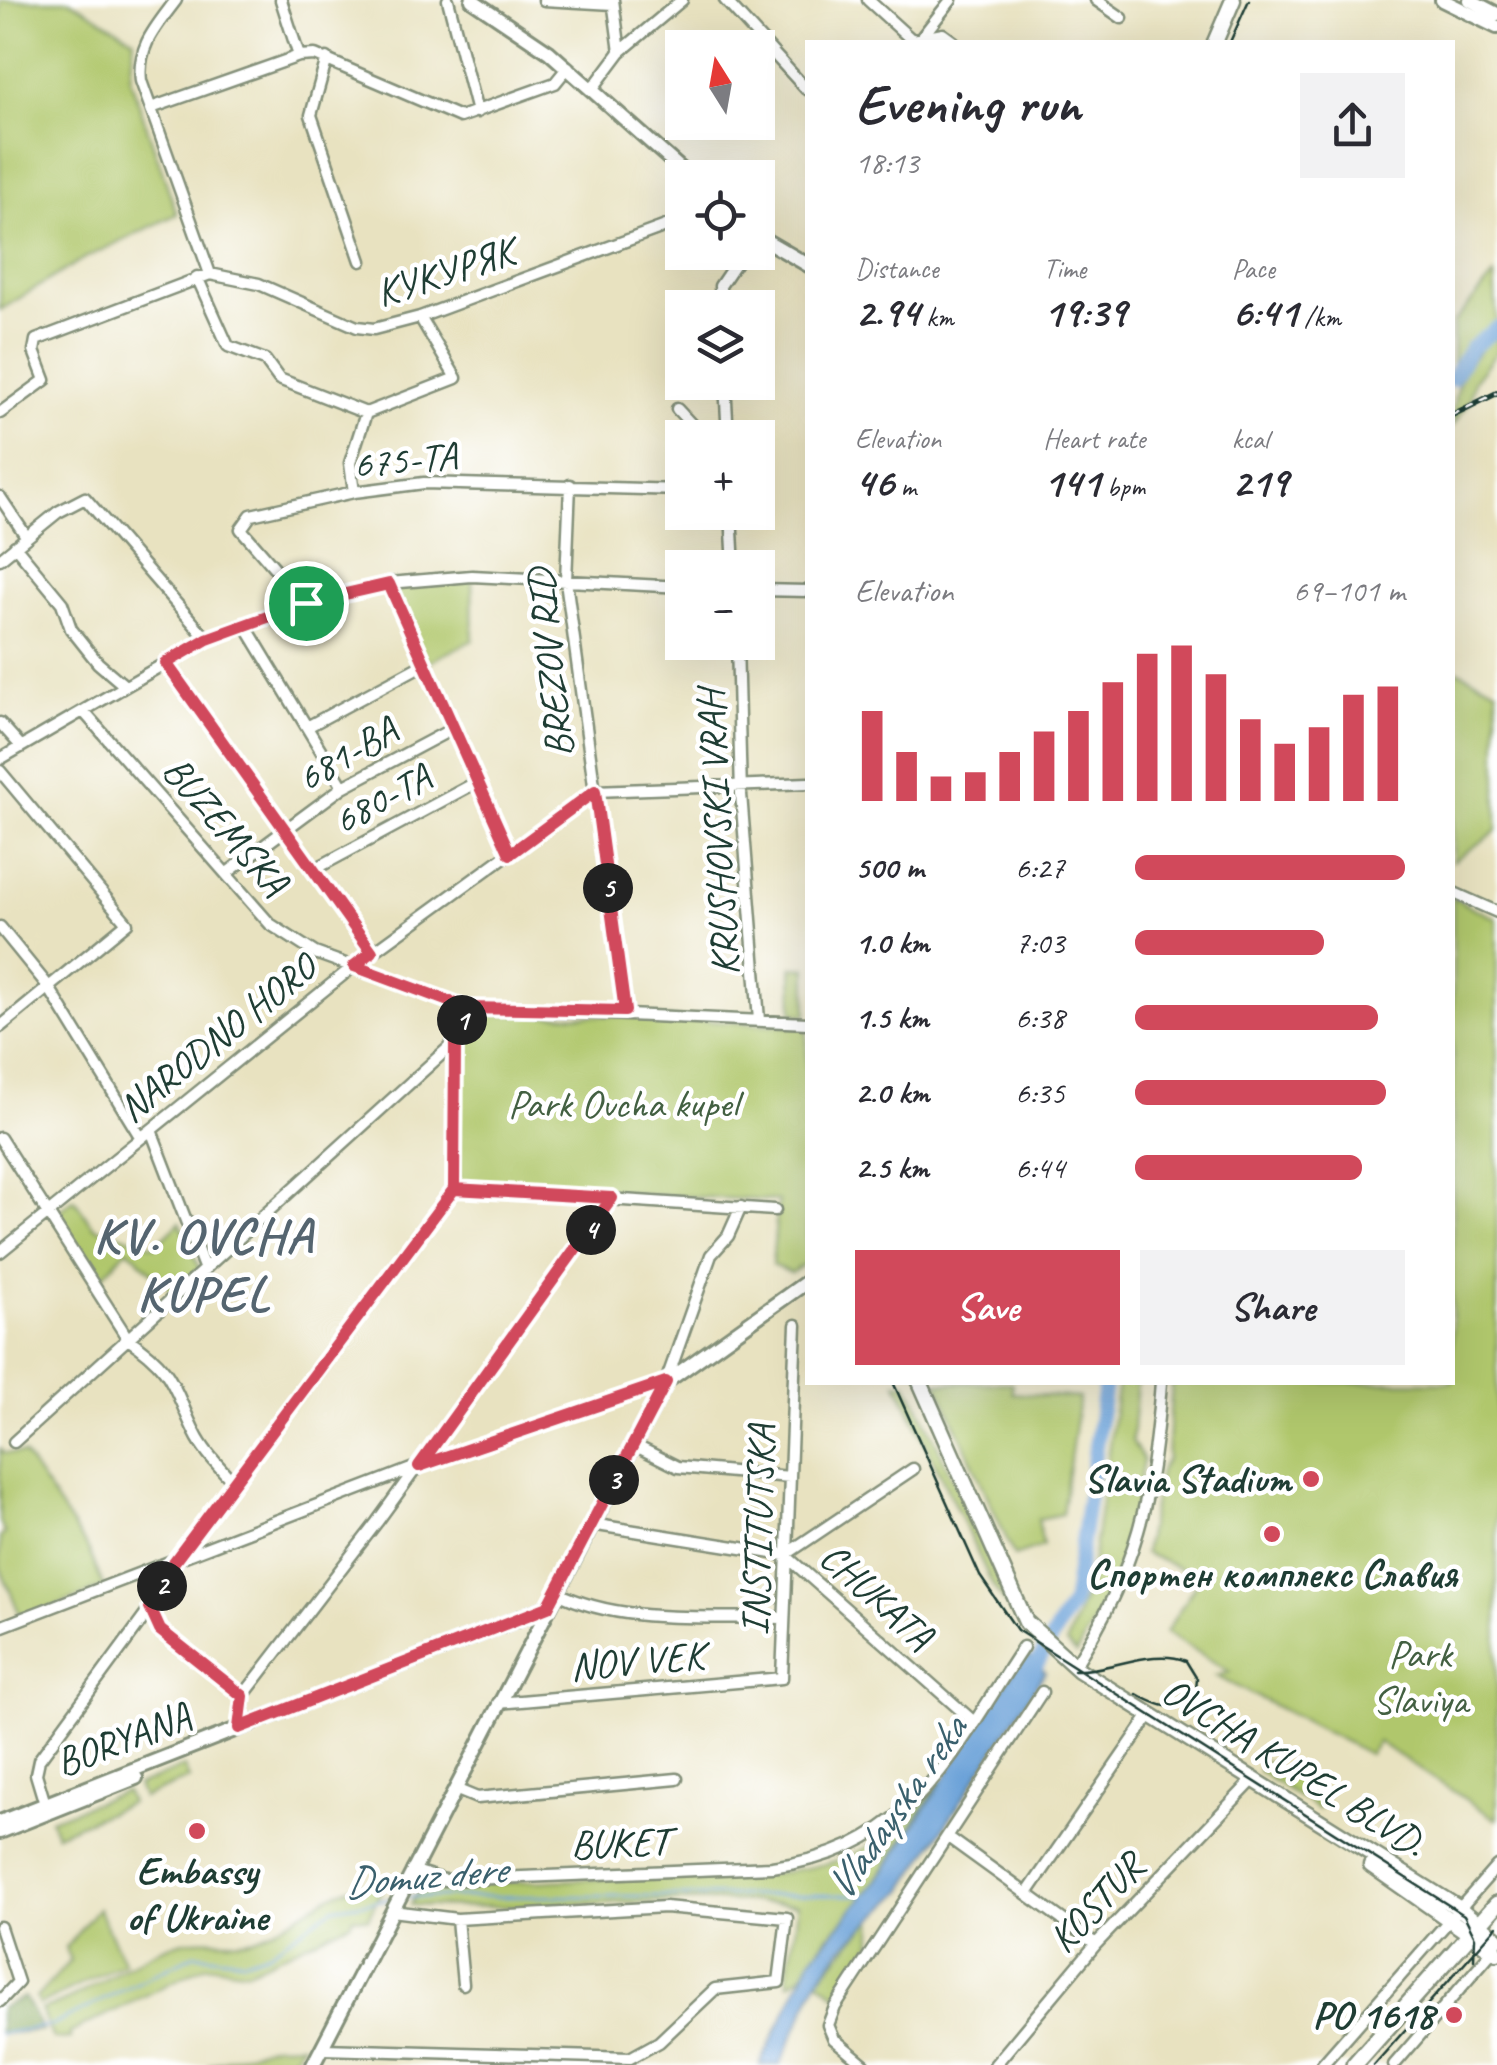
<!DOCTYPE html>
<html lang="en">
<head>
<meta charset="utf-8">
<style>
	:root { --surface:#fff; --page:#f2f2f3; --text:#2b2b33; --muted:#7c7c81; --accent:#d1495b }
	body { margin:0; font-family:Caveat,sans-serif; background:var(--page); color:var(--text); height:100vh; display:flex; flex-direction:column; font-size:38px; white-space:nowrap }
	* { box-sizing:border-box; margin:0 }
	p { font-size:32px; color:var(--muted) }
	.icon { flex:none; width:55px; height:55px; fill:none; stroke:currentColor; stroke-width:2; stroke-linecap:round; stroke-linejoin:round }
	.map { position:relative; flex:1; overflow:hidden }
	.side { position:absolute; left:805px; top:40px; width:650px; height:1345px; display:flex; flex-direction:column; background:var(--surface); border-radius:0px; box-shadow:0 10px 40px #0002 }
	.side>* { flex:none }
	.needle { width:65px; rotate:349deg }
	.tools { position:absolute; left:665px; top:30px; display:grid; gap:20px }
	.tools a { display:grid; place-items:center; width:110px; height:110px; border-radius:0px; background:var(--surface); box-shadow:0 10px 40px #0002; font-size:50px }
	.pin { position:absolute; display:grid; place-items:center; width:85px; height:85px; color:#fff; margin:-42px; border:5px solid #fff; border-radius:50%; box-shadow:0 2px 10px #0007 }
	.km { position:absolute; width:50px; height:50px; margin:-25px; border-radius:50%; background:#222; color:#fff; font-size:28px; line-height:50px; text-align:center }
	.round { display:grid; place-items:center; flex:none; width:105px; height:105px; border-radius:0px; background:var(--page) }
	.overview { display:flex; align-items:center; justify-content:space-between; height:170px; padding:0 50px }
	h1 { font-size:55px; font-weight:800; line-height:75px }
	.stats { display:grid; grid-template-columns:repeat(3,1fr); gap:15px; height:170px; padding:10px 50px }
	.stats div { display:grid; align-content:center }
	.stats b { font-size:42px; font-weight:800 }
	.stats small { font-size:28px; font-weight:400 }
	.stats p { font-size:28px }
	.chart { height:280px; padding:20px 50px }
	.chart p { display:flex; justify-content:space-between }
	.chart svg { width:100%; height:180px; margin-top:10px; stroke:var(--accent); stroke-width:6 }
	.button { display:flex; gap:20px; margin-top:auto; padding:20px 50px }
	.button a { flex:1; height:115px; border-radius:0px; background:var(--accent); color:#fff; font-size:40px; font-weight:800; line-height:115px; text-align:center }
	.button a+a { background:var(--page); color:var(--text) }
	ul { padding:0 50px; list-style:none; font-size:32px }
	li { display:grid; grid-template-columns:160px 120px 1fr; align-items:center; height:75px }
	li i { height:25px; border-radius:12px; background:var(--accent) }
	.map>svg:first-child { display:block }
	.green { fill:#b0c76c; stroke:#688250; stroke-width:2.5 }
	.forest { fill:#8cac60; stroke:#56744a; stroke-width:2.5 }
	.water { fill:#6ba1d8; stroke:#456f86; stroke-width:2.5 }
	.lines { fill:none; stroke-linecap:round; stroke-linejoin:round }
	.stream { stroke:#6ba1d8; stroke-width:2.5 }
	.river { stroke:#6ba1d8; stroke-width:15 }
	.minor-casing { stroke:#84907a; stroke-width:15 }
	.tertiary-casing { stroke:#84907a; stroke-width:18 }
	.secondary-casing { stroke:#84907a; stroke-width:19 }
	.primary-casing { stroke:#84907a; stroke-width:20 }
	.minor { stroke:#fff; stroke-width:10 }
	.tertiary { stroke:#fff; stroke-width:12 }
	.secondary { stroke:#fff; stroke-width:14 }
	.primary { stroke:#fff; stroke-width:15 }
	.tram { stroke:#1f3d34; stroke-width:2.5 }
	.rail-casing { stroke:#1f3d34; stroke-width:6 }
	.rail { stroke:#fff; stroke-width:2.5; stroke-dasharray:8; stroke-linecap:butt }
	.route-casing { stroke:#fff; stroke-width:20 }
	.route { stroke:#d1495b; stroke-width:12 }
	.poi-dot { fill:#d1495b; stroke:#fff; stroke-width:4 }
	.labels { text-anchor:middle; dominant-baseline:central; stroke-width:9; stroke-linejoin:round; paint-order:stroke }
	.street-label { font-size:40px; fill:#1f3d34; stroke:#fff }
	.park-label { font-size:40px; fill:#436042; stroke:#fff }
	.poi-label { font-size:40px; font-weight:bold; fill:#1f3d34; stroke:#fff; text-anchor:end }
	.water-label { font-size:42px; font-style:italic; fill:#3a606d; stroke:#fff }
	.district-label { font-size:50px; font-weight:bold; letter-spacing:2.5px; fill:#556570; stroke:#fff }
</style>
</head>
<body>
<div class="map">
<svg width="1497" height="2065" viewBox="0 0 1497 2065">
	<rect width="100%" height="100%" fill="#fff"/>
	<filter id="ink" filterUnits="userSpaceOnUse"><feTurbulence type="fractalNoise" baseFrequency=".01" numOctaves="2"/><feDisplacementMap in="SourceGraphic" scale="20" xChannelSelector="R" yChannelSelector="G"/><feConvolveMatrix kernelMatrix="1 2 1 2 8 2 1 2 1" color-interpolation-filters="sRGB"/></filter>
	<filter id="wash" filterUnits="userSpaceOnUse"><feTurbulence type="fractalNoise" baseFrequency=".0048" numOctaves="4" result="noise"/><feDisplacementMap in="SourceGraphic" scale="40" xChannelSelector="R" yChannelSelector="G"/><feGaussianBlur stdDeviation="2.25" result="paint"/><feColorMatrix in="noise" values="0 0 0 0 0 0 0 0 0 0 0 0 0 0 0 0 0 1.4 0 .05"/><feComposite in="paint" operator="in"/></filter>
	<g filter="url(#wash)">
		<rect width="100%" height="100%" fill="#e8e2c0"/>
		<path class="green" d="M0,0H70L134,39L130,78L177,214L83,259L0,310Z
			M1494,276L1497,321L1453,367V323Z
			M1497,334V352L1474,381L1470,400L1453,425C1452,383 1465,361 1497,334Z
			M472,576L473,640L424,664L389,583Z
			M1452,668L1497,689V831L1453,861Z
			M1453,898L1497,919V1820L1378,1742L1369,1754L1216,1676L1230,1672L1166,1632L1200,1577L1144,1553L1160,1471L1167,1459L1172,1383L1452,1382Z
			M792,967L807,968V1015L793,1014Z
			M469,1014L627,1016L807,1027V1262L791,1273L772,1265L778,1201L458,1185L459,1043Z
			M74,1199L94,1227L155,1246L180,1222L201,1273L176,1295L128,1249L99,1280L55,1215Z
			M897,1383H906L917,1401L1018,1621L993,1586Z
			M937,1383H1012V1393L1079,1398L1062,1514L1038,1519L1043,1546L1014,1556Z
			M1118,1383H1137L1132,1441L1143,1460L1132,1527L1112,1588L1076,1654L1066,1644L1089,1585Z
			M0,1447L3,1453L24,1454L88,1549L104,1587L22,1620L0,1567V1537L5,1534L0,1522Z
			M1265,1761L1326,1797L1318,1809L1258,1771Z
			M184,1767L189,1779L142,1798L137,1786Z
			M941,1780L864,1900L826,1938L802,1975L789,1984C784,1967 799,1930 797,1905C668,1892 539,1913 411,1905L419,1888L427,1886L750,1873C765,1877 773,1873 788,1871C862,1862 893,1835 941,1780Z
			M125,1791L130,1803L56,1834L50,1819Z
			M368,1884L383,1887L368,1918L352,1917L351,1922L248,1971L207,1965L70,2033V2038L53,2039L41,2010C91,1995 131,1957 180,1942C205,1935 234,1945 257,1937C297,1922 323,1890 368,1884Z
			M98,1908L124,1963L39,2005L36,1998L70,1961L66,1947Z
			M873,1918V1941L836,1995L818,1980Z
			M302,2044L288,2065H208L273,2045Z"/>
		<path class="forest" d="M24,1997L42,2030L0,2034V2008Z"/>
		<path class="water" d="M1025,1653L1045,1672L902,1892L842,1948L818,1980L780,2065H760L811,1959L885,1871Z"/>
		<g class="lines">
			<path class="stream" d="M407,1897L869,1895
				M0,2034L53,2025L195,1954L245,1960L269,1952L333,1908L394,1898"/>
			<path class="river" d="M1452,379L1470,349L1497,328
				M1028,1679L1073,1602L1105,1382"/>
		</g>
	</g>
	<g filter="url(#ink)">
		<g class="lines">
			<defs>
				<path id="minor" d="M176,0C156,27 137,46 141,81L210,274
					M281,0L299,56
					M448,0L477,112
					M544,0L613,4
					M613,0L620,52
					M725,0L806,89
					M868,0L912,40L943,34L954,42
					M1096,0L1122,18
					M922,37L951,0
					M327,58L311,115L361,261
					M593,88L620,52L682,0
					M151,108L299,56L315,55L460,117L555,83L568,67
					M197,277L228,346L265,360L279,379L366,413L456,378L420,317
					M721,308L720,286L743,252
					M725,382L728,438
					M677,409L704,438
					M0,413L45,380L34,351L36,340L210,274L259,284L357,327L374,329L420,317L682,220
					M570,485L566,581L625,1011
					M354,492L350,463L366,413
					M0,497L26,536
					M731,512L734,568
					M15,546L62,603L71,629L98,663L125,686
					M0,559L58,512L85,498L207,639
					M389,583L510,854
					M758,590L808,591
					M305,603L241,529L251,515L354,492L424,483L682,490
					M245,625L343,787
					M737,642L741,794L759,1020
					M166,663L372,953
					M84,712L270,924L315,953L467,1008L808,1023
					M0,723L19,744
					M307,727L424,664
					M0,759L207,639L305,603L389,583L472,576L682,587
					M0,771L127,923L0,1027
					M315,869L477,782
					M227,873L343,787L454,728
					M1452,892L1497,912
					M0,927L48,986L141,1138
					M151,1130L205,1270
					M0,1138L128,1339C176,1371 172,1386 195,1433C204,1452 221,1468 234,1483
					M454,1189L775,1210
					M454,1189L455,1042L467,1008
					M0,1252L354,966L595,791L808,783
					M14,1442L455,1042
					M632,1444L678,1467L790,1477
					M591,1524L785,1555L913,1469
					M785,1555L973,1721
					M556,1592C622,1626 710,1615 783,1618
					M150,1609L160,1630L243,1696
					M0,1627L419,1466L666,1382L711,1255L728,1236L741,1207
					M1074,1667C1138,1566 1152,1500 1161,1382
					M498,1703L782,1678L796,1325
					M239,1728L243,1696L377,1522L612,1198
					M455,1789L477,1798L677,1779
					M45,1804L36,1774L39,1760L150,1609L174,1562L454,1189
					M948,1837L1096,1944
					M412,1870L444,1880L772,1867C914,1848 951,1755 1023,1647
					M1028,1892L1150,1715
					M457,1919L463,1984
					M0,1927L18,1982L0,2001
					M323,2049L630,2058L659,2042L715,1989L779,1982L787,1918L665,1907L457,1919L392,1911
					M865,2065L834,2039L828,2025L835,2007L1042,1692
					M995,2065L1096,1944L1253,1780
					M1322,2065L1497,1866
					M1394,2065L1496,1947"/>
				<path id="tertiary" d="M472,0L549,52L691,178
					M1442,0L1497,27
					M1470,0L1497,14
					M758,236L808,265
					M0,1822L548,1607
					M0,1832L136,1778
					M313,2065L666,1382L808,1281"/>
				<path id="secondary" d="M1215,42L1233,0
					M920,1382L1026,1622L1079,1670L1460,1909L1497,1939
					M1371,1865L1497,1953"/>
				<path id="primary" d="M1354,2065L1497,1904"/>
			</defs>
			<use href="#minor" class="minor-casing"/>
			<use href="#tertiary" class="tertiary-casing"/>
			<use href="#secondary" class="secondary-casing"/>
			<use href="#primary" class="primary-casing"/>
			<use href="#minor" class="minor"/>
			<use href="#tertiary" class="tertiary"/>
			<use href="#secondary" class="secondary"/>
			<use href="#primary" class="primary"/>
			<path class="tram" d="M1230,42L1249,0
				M893,1382L980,1576L1017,1630L1464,1915L1475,1937L1474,1959
				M1074,1670C1109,1672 1153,1647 1186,1661L1197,1679C1195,1720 1161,1708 1137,1694
				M1374,2065L1497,1926"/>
			<defs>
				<path id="rail" d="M1452,415L1497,393"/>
			</defs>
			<use href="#rail" class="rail-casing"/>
			<use href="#rail" class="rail"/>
		</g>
	</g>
	<g class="lines" filter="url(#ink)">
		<defs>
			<path id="route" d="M306,603L207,639L166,663L372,952L354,966L467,1008L455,1042L454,1189L174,1562L150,1608L160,1630L243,1696L239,1728L548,1607L666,1382L419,1466L612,1198L454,1189L455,1042L467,1008L625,1011L595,791L510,854L389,584L306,603"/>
		</defs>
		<use href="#route" class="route-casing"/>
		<use href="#route" class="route"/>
	</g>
	<g class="poi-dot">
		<circle cx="1311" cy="1479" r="10"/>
		<circle cx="1272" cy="1534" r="10"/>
		<circle cx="197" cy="1831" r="10"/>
		<circle cx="1454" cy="2015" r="10"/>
	</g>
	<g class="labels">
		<g class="street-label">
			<text transform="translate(445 272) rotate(-18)">КУКУРЯК</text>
			<text transform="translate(405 460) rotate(-5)">675-ТА</text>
			<text transform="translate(550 663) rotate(-96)">BREZOV RID</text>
			<text transform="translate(347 754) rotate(-30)">681-ВА</text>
			<text transform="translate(382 799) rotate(-28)">680-ТА</text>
			<text transform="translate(226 826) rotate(49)">BUZEMSKA</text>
			<text transform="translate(718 833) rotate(-93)">KRUSHOVSKI VRAH</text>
			<text transform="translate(217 1038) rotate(-39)">NARODNO HORO</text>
			<text transform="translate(758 1530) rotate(-88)">INSTITUTSKA</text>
			<text transform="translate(877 1596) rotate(42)">CHUKATA</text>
			<text transform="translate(637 1661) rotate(-5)">NOV VEK</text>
			<text transform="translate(123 1739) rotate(-21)">BORYANA</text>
			<text transform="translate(1294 1767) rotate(32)">OVCHA KUPEL BLVD.</text>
			<text transform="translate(620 1843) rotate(-2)">BUKET</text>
			<text transform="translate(1096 1903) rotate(-47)">KOSTUR</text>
		</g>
		<g class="park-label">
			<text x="623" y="1104">Park Ovcha kupel</text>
			<text x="1420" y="1654">Park<tspan x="1420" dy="46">Slaviya</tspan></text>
		</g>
		<g class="poi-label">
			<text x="1291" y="1479">Slavia Stadium</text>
			<text x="1272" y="1574" text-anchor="middle">Спортен комплекс Славия</text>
			<text x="197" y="1871" text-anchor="middle">Embassy<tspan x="197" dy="46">of Ukraine</tspan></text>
			<text x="1434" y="2015">PO 1618</text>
		</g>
		<g class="water-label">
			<text transform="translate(896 1808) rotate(-55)">Vladayska reka</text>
			<text transform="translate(425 1876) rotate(-5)">Domuz dere</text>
		</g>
		<g class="district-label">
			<text x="204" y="1235">KV. OVCHA<tspan x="204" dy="58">KUPEL</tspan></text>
		</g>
	</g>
</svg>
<div class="tools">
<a><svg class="needle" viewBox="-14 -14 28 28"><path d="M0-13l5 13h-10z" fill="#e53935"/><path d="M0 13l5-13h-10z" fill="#7c7c81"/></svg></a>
<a><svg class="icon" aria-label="locate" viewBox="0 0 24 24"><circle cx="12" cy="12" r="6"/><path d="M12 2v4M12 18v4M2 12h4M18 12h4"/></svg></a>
<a><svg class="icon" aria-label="layers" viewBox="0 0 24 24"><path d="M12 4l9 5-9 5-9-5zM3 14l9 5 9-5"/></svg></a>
<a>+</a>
<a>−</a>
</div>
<div class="pin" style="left:306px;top:603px;background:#1e9e55"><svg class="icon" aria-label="arrive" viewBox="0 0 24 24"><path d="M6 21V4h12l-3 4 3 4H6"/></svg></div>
<b class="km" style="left:462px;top:1020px">1</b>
<b class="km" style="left:162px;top:1586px">2</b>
<b class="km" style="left:614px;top:1480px">3</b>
<b class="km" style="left:591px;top:1230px">4</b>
<b class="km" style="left:608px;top:888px">5</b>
<section class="side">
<div class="overview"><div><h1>Evening run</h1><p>18:13</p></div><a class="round"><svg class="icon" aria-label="share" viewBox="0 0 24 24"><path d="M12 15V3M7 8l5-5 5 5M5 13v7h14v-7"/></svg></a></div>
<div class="stats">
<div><p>Distance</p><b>2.94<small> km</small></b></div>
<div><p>Time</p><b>19:39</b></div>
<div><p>Pace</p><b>6:41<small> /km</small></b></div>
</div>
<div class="stats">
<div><p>Elevation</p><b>46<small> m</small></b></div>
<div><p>Heart rate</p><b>141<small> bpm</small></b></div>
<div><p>kcal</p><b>219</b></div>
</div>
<div class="chart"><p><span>Elevation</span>69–101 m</p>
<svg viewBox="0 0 160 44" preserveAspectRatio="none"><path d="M5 44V22M15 44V32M25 44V38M35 44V37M45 44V32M55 44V27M65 44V22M75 44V15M85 44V8M95 44V6M105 44V13M115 44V24M125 44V30M135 44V26M145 44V18M155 44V16"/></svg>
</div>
<ul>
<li><b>500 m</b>6:27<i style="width:100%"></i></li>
<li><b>1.0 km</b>7:03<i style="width:70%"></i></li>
<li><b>1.5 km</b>6:38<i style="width:90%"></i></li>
<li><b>2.0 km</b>6:35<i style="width:93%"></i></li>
<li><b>2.5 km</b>6:44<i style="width:84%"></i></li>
</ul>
<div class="button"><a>Save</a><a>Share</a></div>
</section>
</div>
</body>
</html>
